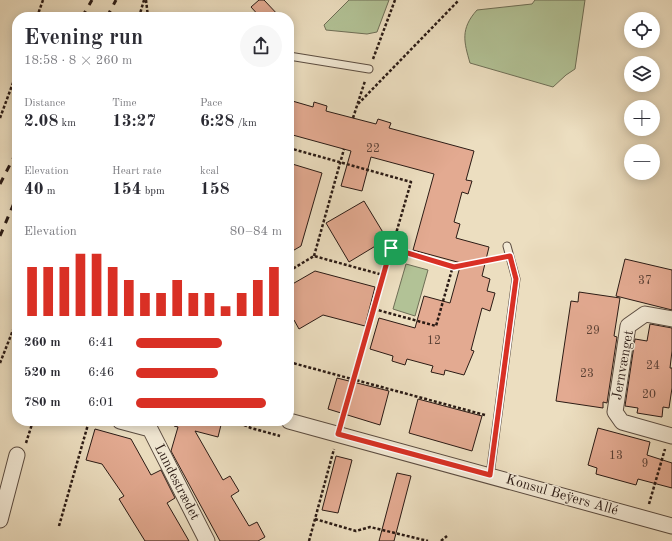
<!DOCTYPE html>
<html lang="en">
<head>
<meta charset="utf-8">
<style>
	:root { --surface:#fff; --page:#f7f7f7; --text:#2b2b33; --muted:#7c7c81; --accent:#d93025 }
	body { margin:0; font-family:"Old Standard TT",serif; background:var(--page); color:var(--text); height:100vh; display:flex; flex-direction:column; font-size:15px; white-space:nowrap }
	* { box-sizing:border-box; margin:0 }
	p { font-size:13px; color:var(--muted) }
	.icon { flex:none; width:22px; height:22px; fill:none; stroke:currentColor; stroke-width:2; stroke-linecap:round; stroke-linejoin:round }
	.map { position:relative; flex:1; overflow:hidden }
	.side { position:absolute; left:12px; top:12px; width:282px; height:414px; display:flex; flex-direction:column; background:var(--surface); border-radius:16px; box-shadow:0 2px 10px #0003 }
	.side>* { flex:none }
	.buttons { position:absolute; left:624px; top:12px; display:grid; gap:8px }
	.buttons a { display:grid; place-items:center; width:36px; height:36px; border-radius:50%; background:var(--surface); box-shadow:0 2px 10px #0003; font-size:20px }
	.pin { position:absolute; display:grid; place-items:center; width:34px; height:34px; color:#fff; margin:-17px; border-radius:8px; box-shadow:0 2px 6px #0006 }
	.round { display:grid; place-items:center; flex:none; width:42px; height:42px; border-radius:21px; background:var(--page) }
	.overview { display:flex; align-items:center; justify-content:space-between; height:68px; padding:0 12px }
	h1 { font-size:22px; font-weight:600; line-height:30px }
	.stats { display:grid; grid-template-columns:repeat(3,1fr); gap:6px; height:68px; padding:4px 12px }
	.stats div { display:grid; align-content:center }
	.stats b { font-size:17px; font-weight:600 }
	.stats small { font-size:11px; font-weight:400 }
	.stats p { font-size:11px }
	.chart { height:112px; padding:8px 12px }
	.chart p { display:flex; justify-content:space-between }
	.chart svg { width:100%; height:72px; margin-top:4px; stroke:var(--accent); stroke-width:6 }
	ul { padding:0 12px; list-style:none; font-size:13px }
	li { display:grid; grid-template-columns:64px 48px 1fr; align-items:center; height:30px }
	li i { height:10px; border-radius:5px; background:var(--accent) }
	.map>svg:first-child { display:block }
	.green { fill:#b2c296; stroke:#6e6e56 }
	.building { fill:#e3aa91; stroke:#2b1b15 }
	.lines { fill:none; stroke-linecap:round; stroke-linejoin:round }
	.lane-casing { stroke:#5b4c40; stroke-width:9 }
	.street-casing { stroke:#5b4c40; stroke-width:17 }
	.path { stroke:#2b1b15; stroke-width:2.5; stroke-dasharray:3 2; stroke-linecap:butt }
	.lane { stroke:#f3ead6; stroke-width:7 }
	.street { stroke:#f3ead6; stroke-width:15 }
	.rail { stroke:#2b1b15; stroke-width:3; stroke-dasharray:7 7; stroke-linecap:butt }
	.route-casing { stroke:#fff; stroke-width:8 }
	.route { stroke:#d93025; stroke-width:5 }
	.labels { text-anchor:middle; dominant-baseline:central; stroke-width:3; stroke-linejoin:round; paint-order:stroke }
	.number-label { font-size:12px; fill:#593f34 }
	.street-label { font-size:14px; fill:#2b1b15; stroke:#f3ead6 }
</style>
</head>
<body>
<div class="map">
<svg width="672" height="541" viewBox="0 0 672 541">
	<rect width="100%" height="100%" fill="#ecdec0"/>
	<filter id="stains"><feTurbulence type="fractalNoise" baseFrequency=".005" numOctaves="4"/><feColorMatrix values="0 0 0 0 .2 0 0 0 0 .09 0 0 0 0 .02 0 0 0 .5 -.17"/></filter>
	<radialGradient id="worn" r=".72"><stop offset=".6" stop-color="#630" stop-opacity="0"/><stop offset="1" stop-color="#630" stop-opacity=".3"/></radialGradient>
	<path class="green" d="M349,0H389L377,32L367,34L326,30L324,25Z
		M535,0H585L575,69L566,75L553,87L470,63C464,42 460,29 477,10L532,4Z
		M406,264L428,270L415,316L393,309Z"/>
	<path class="building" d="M259,0H264L280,17H260L251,7Z
		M289,100L313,107L314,102L327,106L326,111L376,124L378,119L391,123L389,128L474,151L466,180L472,181L468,194L462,192L454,222L460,224L456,238L489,247L482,276L490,279L487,291L495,293L490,311L482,308L471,350L474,351L464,375L445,370L444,375L431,372L433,366L407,359L405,365L392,361L393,356L370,349L379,318L415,328L424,296L450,303L461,263L413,250L434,174L371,157L362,191L341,186L351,151L289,134Z
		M289,163L322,173L301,246L289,253Z
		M364,201L387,239L349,262L326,223Z
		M625,259L672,270V310L616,296Z
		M315,271L375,287L365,326L323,315L299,329L294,320L289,323V286Z
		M579,292L620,298L614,336L617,337L607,403L603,402V408L556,401L571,301L578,302Z
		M650,324L672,328V351L670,368H672V388L669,408L663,407L662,417L637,413L638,408L625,406L635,339L647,341Z
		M337,378L389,391L380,425L328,409Z
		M418,399L482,416L472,451L409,433Z
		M175,421H222L218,437L195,431L223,480L230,476L239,491L231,496L249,526L257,522L265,537L258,541H220L171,451L178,427L174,426Z
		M598,428L650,442L647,455L672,463V488L638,479L636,485L596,474L597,468L588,465Z
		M95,429L131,439L151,475L161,470L175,498L167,503L189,541H145L119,499L124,496L102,464L86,460Z
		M336,456L352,460L338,513L322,510Z
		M397,473L411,476L394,541H379Z"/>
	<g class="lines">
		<defs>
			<path id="lane" d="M289,56L369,69
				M490,475L516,279L507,246"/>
			<path id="street" d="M672,319L645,314L628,326L615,412L622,422L672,436
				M120,421L150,429L207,541
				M289,421L672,526
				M0,520L17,455"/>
		</defs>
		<use href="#lane" class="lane-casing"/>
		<use href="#street" class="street-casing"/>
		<path class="path" d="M146,0L148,17
			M37,17L43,0
			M139,17L144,0
			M373,59L395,0
			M358,104L459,0
			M0,118L17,72
			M353,118L365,81
			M289,148L411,182L342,419
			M391,248L454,267L498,259
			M314,256L344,149
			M289,271L314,256L383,275
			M374,309L436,326L453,266
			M289,362L485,415
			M0,363L17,320
			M235,421L251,428L280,436
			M26,443L33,421
			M649,504L665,449
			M315,519L356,531L370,527L428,541
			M59,526L89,421
			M309,541L334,449
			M441,541L447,536"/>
		<use href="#lane" class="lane"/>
		<use href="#street" class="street"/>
		<path class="rail" d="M82,17L92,0
			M107,17L116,0
			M0,184L17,151
			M0,236L17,196"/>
	</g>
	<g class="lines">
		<defs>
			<path id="route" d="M391,248L454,267L510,256L516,279L490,475L338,434Z"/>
		</defs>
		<use href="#route" class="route-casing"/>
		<use href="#route" class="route"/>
	</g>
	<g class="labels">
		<g class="number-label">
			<text x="373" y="149">22</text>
			<text x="645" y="281">37</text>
			<text x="593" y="331">29</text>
			<text x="434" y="341">12</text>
			<text x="653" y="366">24</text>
			<text x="587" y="374">23</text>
			<text x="649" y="395">20</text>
			<text x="616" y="456">13</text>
			<text x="645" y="464">9</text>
		</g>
		<g class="street-label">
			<text transform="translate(623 365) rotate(-80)">Jernvænget</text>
			<text transform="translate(177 482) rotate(63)">Lundestrædet</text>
			<text transform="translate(562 495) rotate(16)">Konsul Beÿers Allé</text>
		</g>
	</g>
	<rect width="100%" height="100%" filter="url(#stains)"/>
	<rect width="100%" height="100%" fill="url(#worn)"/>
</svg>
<div class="buttons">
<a><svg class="icon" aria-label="locate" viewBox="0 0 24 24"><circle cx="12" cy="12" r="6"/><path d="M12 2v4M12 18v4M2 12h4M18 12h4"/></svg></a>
<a><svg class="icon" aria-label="layers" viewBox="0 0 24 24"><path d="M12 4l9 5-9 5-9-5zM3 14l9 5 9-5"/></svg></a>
<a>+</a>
<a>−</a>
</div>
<div class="pin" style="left:391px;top:248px;background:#1e9e55"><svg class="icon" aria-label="arrive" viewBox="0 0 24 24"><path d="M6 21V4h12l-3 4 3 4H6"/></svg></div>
<section class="side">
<div class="overview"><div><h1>Evening run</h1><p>18:58 · 8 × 260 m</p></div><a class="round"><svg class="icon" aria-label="share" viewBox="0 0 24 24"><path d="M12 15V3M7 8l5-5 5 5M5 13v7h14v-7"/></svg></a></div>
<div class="stats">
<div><p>Distance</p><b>2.08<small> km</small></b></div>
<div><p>Time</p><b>13:27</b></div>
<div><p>Pace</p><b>6:28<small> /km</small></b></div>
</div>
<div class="stats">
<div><p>Elevation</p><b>40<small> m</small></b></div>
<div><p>Heart rate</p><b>154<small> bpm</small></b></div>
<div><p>kcal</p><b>158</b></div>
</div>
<div class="chart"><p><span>Elevation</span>80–84 m</p>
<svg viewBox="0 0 160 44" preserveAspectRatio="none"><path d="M5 44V14M15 44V14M25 44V14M35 44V6M45 44V6M55 44V14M65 44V22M75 44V30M85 44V30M95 44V22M105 44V30M115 44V30M125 44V38M135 44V30M145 44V22M155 44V14"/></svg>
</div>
<ul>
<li><b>260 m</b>6:41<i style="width:59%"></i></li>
<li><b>520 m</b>6:46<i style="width:56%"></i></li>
<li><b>780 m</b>6:01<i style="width:89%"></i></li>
</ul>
</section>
</div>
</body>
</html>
